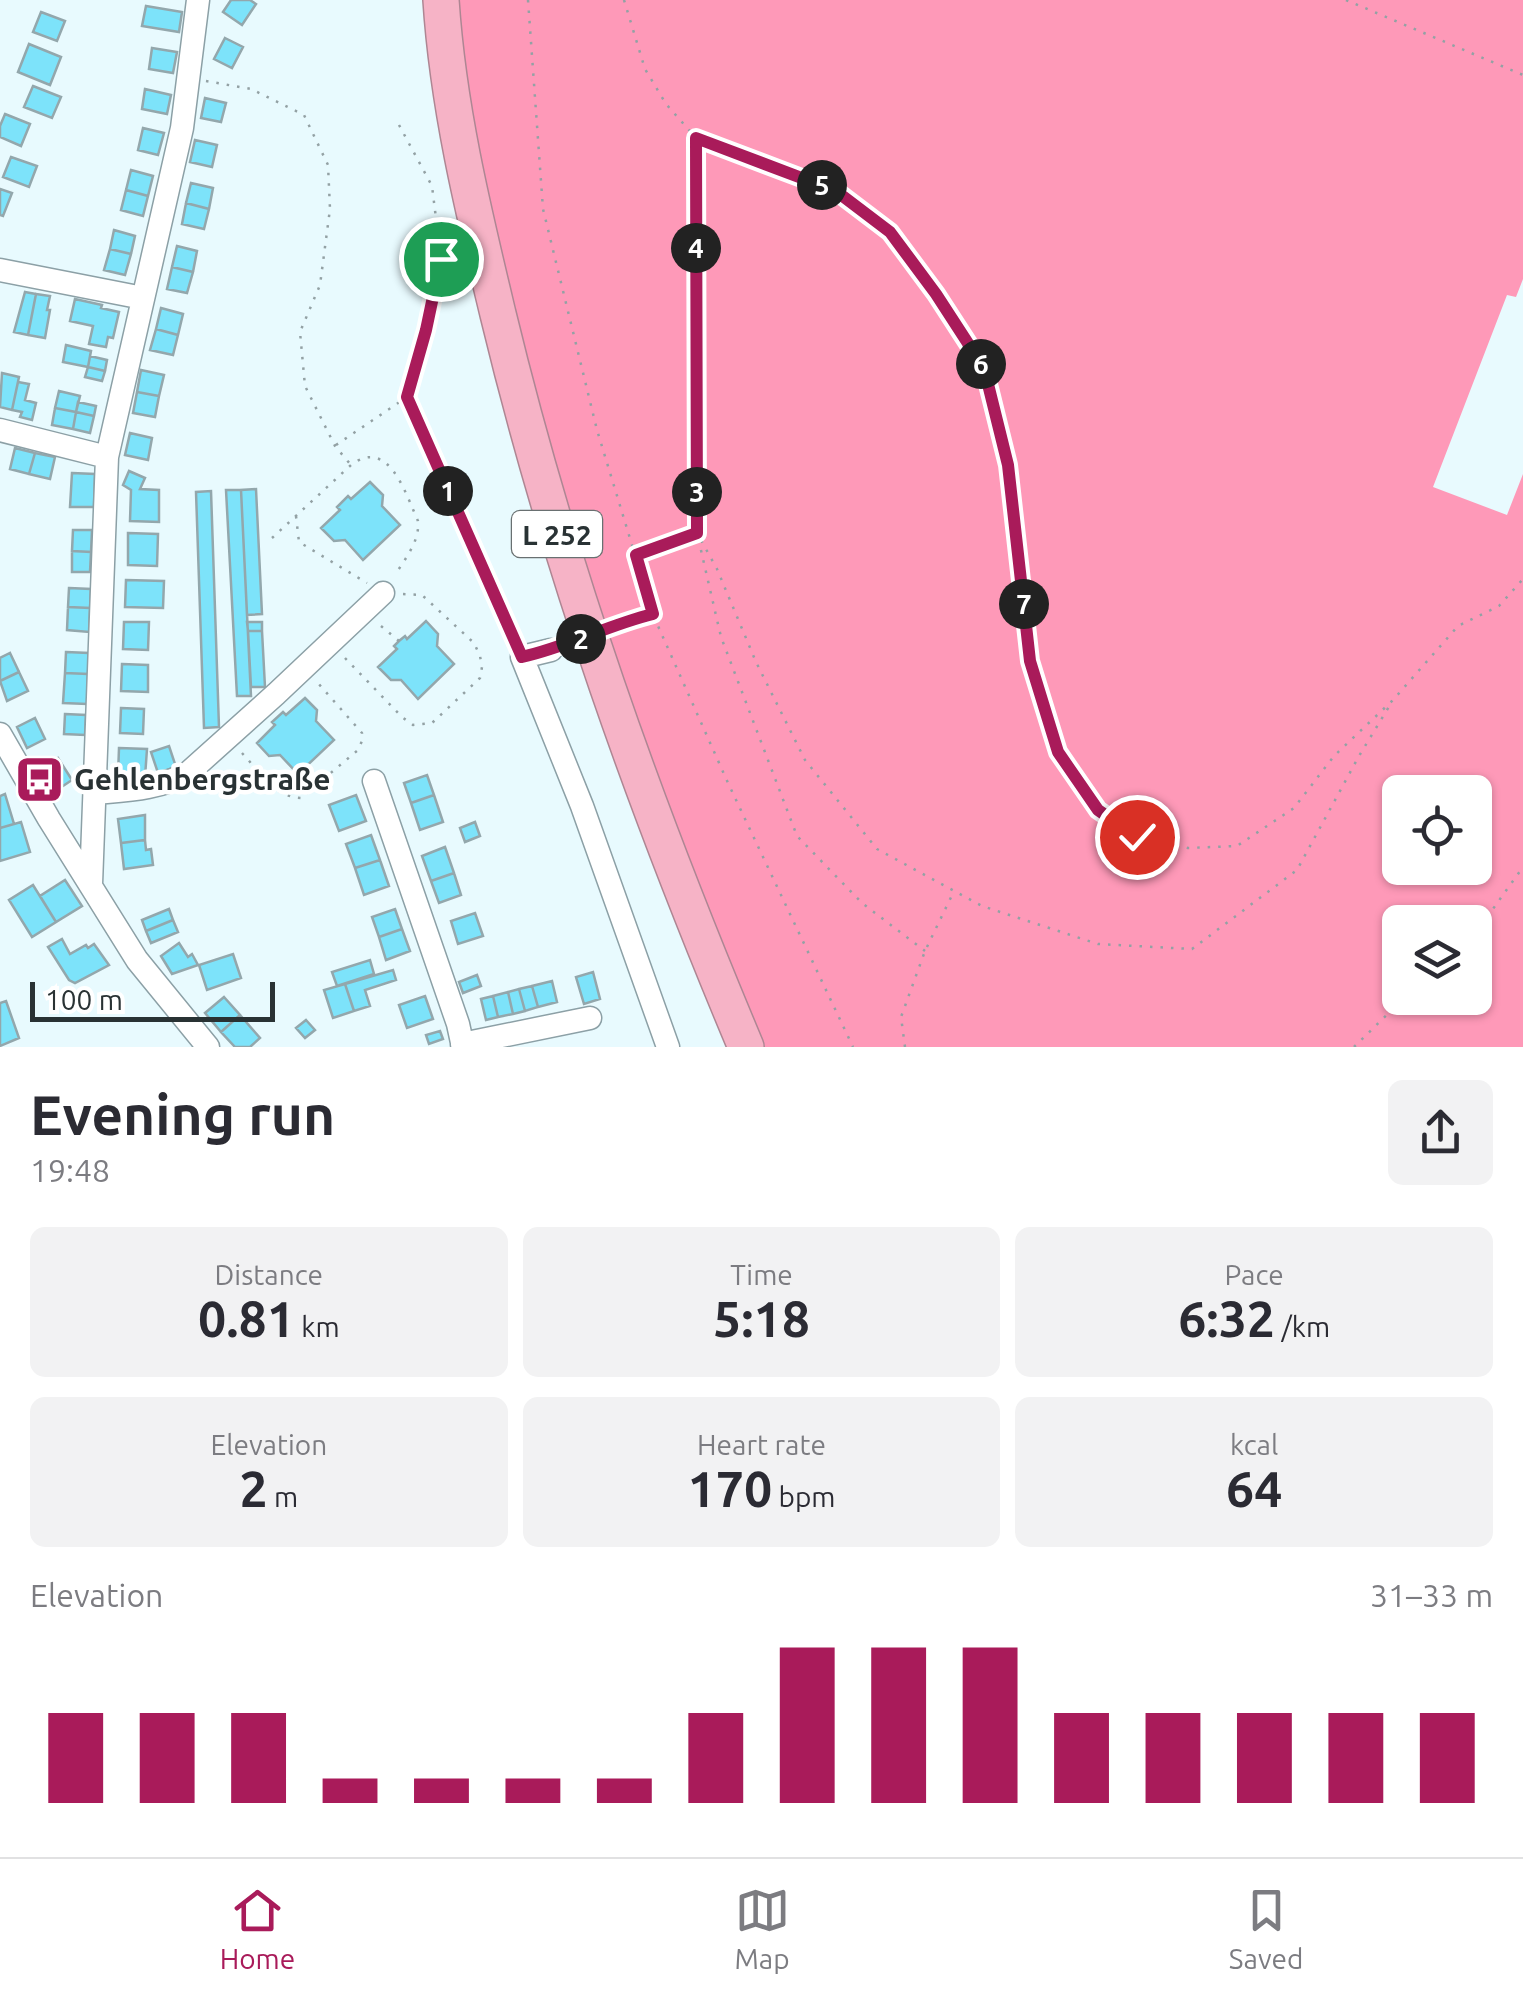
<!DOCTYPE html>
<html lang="en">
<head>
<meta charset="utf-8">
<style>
	:root { --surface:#fff; --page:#f2f2f3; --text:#2b2b33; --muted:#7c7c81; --line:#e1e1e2; --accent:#a91b5a }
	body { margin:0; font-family:Ubuntu,sans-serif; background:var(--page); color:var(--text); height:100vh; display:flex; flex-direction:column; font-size:38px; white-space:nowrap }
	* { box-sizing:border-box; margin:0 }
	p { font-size:32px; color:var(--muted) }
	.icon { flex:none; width:55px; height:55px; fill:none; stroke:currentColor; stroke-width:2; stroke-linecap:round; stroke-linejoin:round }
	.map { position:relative; height:1047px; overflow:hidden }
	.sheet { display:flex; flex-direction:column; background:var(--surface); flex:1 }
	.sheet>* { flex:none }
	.tools { position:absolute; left:1382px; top:775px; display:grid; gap:20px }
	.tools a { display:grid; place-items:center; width:110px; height:110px; border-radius:15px; background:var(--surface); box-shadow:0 2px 8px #0004; font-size:50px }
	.scale { position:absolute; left:30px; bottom:25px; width:245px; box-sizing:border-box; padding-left:10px; border:5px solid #293234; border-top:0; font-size:28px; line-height:35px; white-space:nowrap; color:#293234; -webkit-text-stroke:8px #fff; paint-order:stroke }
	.pin { position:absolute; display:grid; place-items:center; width:85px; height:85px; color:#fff; margin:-42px; border:5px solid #fff; border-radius:50%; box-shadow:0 2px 10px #0007 }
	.km { position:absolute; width:50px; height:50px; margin:-25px; border-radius:50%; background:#222; color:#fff; font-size:28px; line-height:50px; text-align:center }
	.round { display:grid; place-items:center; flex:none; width:105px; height:105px; border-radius:15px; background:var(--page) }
	.summary { display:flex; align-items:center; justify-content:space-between; height:170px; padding:0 30px }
	h1 { font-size:55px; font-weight:700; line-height:75px }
	.figures { display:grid; grid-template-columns:repeat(3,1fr); gap:15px; height:170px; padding:10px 30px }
	.figures div { display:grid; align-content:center; border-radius:15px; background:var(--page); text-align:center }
	.figures b { font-size:50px; font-weight:700 }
	.figures small { font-size:28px; font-weight:400 }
	.figures p { font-size:28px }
	.chart { height:280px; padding:20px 30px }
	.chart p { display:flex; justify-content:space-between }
	.chart svg { width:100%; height:180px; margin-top:10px; stroke:var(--accent); stroke-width:6 }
	.tab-bar { display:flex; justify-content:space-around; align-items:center; height:140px; border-top:2px solid var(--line); background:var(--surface); font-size:28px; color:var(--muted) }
	.tab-bar a { display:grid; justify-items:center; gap:5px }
	.tab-bar .active { color:var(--accent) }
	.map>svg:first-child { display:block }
	.forest { fill:#fe99b8; fill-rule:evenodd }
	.building { fill:#7de3fa; stroke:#93a7ac; stroke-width:2.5 }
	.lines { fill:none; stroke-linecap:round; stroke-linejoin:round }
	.minor-casing { stroke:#8ca0a6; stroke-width:25 }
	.highway-casing { stroke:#ae8693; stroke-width:38 }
	.path { stroke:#93a1a4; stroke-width:2.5; stroke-dasharray:2.5 8; stroke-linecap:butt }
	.minor { stroke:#fff; stroke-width:22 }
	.highway { stroke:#f6b3c6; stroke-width:35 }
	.path-bridge { stroke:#93a1a4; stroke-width:2.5; stroke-dasharray:2.5 8; stroke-linecap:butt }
	.route-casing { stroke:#fff; stroke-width:20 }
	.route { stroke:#a91b5a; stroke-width:12 }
	.labels { text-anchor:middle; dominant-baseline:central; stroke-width:9; stroke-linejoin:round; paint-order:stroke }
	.shield { fill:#fff; stroke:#697071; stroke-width:2.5 }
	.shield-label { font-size:28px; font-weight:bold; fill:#293234 }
	.poi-label { font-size:30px; font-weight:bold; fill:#293234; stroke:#fff; text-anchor:start }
</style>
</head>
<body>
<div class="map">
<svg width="1523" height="1047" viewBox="0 0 1523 1047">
	<rect width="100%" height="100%" fill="#e8fafe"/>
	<path class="forest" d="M456,0H1523V279L1516,297L1507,295L1433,487L1507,515L1523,474V1047H760L632,726L525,378L474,139ZM1400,792H1475V868H1400ZM1400,922H1475V998H1400Z"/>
	<path class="building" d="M231,0H250L256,4L242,25L223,12Z
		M146,6L182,12L179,32L142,26Z
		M41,12L65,21L57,41L33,32Z
		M225,38L243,47L232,68L214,59Z
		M29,44L61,57L50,85L18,72Z
		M152,48L177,52L173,73L149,69Z
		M33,86L61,97L52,118L24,107Z
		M145,89L171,95L167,114L142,109Z
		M205,98L226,103L221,122L201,118Z
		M5,114L30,124L21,146L0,137V126Z
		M143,128L164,133L158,155L138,150Z
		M195,140L217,145L212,167L190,162Z
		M11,157L37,166L29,187L3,177Z
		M131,170L153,176L148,196L126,190Z
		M191,183L213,188L209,209L186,203Z
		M0,189L12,193L3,216L0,215Z
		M126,190L148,196L143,216L121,210Z
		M186,203L209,209L204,229L182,224Z
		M114,230L135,236L131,254L110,249Z
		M177,246L197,251L193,272L172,267Z
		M110,249L131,254L125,275L104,270Z
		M172,267L193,272L187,293L167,289Z
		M25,292L36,294L28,335L14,332Z
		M36,294L50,296L47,310H50L45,338L28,335Z
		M75,299L102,305L101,308L119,312L113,338L108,337L106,347L89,344L93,326L70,321Z
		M161,308L183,314L178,335L156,329Z
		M156,329L178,335L173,355L150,350Z
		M66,345L91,351L88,367L63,362Z
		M90,356L107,360L105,371L88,367Z
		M88,367L105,371L102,381L85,377Z
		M141,370L164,375L159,396L137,392Z
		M2,373L19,377L12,410L0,407Z
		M18,382L29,384L25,400L36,403L32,420L20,417L22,412L12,410Z
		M59,391L80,396L76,412L55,408Z
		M137,392L159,396L155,417L133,413Z
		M78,402L96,406L94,416L76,412Z
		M55,408L76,412L73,429L52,425Z
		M76,412L94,416L90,433L73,429Z
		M130,433L152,438L148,460L125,455Z
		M15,448L35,453L29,474L10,469Z
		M35,453L55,457L50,479L29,474Z
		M129,471L145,478L140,489L159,490V522L130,521L131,490L123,485Z
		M72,473L95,474L94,507H70Z
		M370,482L383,495L382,506L400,525L363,560L345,540L334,541L321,528L340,510L337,507L348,496L351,499Z
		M256,489L262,614L247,615L241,490Z
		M226,490H241L251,696H237Z
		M211,491L219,727L204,728L196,492Z
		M73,530H92L91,552L72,551Z
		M128,533L158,534L157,566L128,565Z
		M72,551L91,552L90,572H72Z
		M126,580L164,581L163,608L125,607Z
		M69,588L91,589L90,608L68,607Z
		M68,607L90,608L89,632L67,630Z
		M426,621L438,634L437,646L454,664L418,699L401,680H391L378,667L397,649L394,646L399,641L405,636L407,639Z
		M124,622H149L148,650L123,649Z
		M247,622H262V631H248Z
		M248,631H262L265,687H251Z
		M66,652L89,653L88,674L65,673Z
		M10,653L19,672L0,681V658Z
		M122,664L148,665V692L121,691Z
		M19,672L28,691L7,701L0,681Z
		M65,673L88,674L87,704L63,703Z
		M305,698L317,710L316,721L334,740L298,774L280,755L269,756L257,743L275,725L272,722L283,712L286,715Z
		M121,708L144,709L143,734L120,733Z
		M65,714L86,715L85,735L64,734Z
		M35,718L45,739L27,748L17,727Z
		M169,746L176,767L158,773L151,752Z
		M119,748L147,749L145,777L118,776Z
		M58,758L72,780L51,794L37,772Z
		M427,775L434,795L411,803L404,783Z
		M5,794L14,824L0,828V796Z
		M356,795L366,821L339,831L329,805Z
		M434,795L443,822L420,830L411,803Z
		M145,815V840L121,843L118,819Z
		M21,822L30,852L0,861V828Z
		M475,822L480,836L465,842L460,828Z
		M371,835L380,860L355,868L346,844Z
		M145,840L146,850L151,849L153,865L124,869L121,843Z
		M445,847L454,873L431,881L422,856Z
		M380,860L389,886L364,895L355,868Z
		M454,873L461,895L439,903L431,881Z
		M65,880L82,906L56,922L40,896Z
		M33,885L56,922L32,937L9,900Z
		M169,909L173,920L146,931L142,920Z
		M395,909L402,929L379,937L372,917Z
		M475,913L483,936L458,944L451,921Z
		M173,920L178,932L151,943L146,931Z
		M402,929L410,951L386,960L379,937Z
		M62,939L70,954L86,945L88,948L94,944L109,965L75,983L69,980L48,947Z
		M179,943L188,957L192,954L198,965L172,974L161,956Z
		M233,954L241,978L207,990L199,965Z
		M370,960L374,974L337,986L332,972Z
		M393,970L396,980L365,990L370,1006L354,1011L345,984Z
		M593,972L600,999L584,1004L576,977Z
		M477,975L481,986L463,993L459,982Z
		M552,981L557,1002L538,1007L532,986Z
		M345,984L354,1011L333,1018L324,990Z
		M532,986L538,1007L525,1011L519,989Z
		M519,989L525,1011L513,1014L508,992Z
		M508,992L513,1014L498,1017L493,996Z
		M425,996L433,1019L407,1028L399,1005Z
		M493,996L498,1017L486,1020L481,999Z
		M224,997L240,1015L221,1032L205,1013Z
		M6,1001L19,1038L0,1046V1003Z
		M240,1015L260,1038L250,1047H235L221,1032Z
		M306,1020L315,1030L305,1038L296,1028Z
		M440,1031L443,1039L429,1044L426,1035Z"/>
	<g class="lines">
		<defs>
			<path id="minor" d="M0,270L143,298
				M0,430L107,457
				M551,650L522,657L582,806L668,1047
				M0,734L49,819L137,960L208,1047
				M374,781L458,1024L463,1047
				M96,793C128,790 159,789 188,773L276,694L383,593
				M91,884L107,457L182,128L198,0
				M462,1044L590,1018"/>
			<path id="highway" d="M441,0C448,107 473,210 498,314C559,567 645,807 746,1047"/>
		</defs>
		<use href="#minor" class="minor-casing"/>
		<use href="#highway" class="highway-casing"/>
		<path class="path" d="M528,0L543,209L597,430L653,614L632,620
			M624,0L645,69L666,104L696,138L836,191L890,232L937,294L984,368L1008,465L1031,661L1057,752L1098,810L1137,837L1188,848L1237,846L1294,808L1334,756L1393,700L1458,626L1499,606L1523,579
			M1346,0L1523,75
			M206,81L251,89L304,115L328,165L330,209L320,285L300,332L305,386L335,446L351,465
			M399,125L432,186L441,259L426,329L407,397L513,638
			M696,141L697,533L721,637L797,836L862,903L925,951
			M336,445L407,397
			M296,516L299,542L367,583
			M272,538L351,465C389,436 406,495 418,521C420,541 405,559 395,575
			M636,555L697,533L717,569L756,662L805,760L877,849L982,906L1098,944L1192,949L1297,870L1359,756L1390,705
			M654,617L728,783L853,1047
			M381,626L399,641
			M345,658L402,717L413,725L432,723L480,678L482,667L480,656L474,643L422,595L402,594
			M242,753C260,772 274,797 301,798L358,750L362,741V733L317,682
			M1475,934L1523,867
			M905,1047L901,1017L925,951L954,891
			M1354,1047L1404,998"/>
		<use href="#minor" class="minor"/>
		<use href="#highway" class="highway"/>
		<path class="path-bridge" d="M551,650L632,620"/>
	</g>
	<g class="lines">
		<defs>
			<path id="route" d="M441,259L426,330L407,397L522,657C567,647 608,625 653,614L636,555L697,533L696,138L836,191L890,232L936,294L984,368L1008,465L1030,661L1058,752L1098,810L1137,837"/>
		</defs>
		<use href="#route" class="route-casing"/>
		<use href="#route" class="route"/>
	</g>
	<defs>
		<symbol id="bus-square" viewBox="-11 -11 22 22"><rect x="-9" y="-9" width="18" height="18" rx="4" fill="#a91b5a" stroke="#fff"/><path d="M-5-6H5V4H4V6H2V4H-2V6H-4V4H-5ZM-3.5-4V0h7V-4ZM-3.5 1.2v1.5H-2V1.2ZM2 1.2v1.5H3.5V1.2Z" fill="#fff"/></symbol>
	</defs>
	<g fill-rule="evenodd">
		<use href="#bus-square" x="12" y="752" width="55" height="55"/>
	</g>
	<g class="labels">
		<rect class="shield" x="512" y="511" width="90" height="46" rx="8"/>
		<g class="shield-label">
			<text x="557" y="534">L 252</text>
		</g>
		<g class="poi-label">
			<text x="74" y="779">Gehlenbergstraße</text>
		</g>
	</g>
</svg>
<div class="tools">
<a><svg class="icon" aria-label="locate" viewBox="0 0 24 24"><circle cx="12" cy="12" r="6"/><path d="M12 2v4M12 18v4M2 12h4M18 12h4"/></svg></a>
<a><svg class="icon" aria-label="layers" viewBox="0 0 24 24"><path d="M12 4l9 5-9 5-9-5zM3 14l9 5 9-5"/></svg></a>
</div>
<div class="scale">100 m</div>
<div class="pin" style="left:441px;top:259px;background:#1e9e55"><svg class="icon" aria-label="arrive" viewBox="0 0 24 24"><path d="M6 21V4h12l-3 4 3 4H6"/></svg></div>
<div class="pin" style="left:1137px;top:837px;background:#d93025"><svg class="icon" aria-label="check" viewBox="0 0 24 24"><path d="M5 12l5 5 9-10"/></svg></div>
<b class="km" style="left:448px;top:491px">1</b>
<b class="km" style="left:581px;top:639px">2</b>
<b class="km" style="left:697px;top:492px">3</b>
<b class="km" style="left:696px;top:248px">4</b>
<b class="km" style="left:822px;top:185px">5</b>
<b class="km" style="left:981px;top:364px">6</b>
<b class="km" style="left:1024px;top:604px">7</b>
</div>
<section class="sheet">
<div class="summary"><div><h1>Evening run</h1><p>19:48</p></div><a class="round"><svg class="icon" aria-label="share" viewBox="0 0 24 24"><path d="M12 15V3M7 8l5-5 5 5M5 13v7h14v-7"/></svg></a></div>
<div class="figures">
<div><p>Distance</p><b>0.81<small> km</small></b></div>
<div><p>Time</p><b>5:18</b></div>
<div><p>Pace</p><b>6:32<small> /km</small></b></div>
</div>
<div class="figures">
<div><p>Elevation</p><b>2<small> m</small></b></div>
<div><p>Heart rate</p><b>170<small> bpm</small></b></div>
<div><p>kcal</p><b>64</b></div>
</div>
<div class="chart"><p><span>Elevation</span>31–33 m</p>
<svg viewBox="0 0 160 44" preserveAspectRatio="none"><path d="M5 44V22M15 44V22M25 44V22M35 44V38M45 44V38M55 44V38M65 44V38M75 44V22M85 44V6M95 44V6M105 44V6M115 44V22M125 44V22M135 44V22M145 44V22M155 44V22"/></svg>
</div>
</section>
<nav class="tab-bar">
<a class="active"><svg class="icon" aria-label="home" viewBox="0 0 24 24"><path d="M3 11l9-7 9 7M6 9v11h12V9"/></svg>Home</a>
<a><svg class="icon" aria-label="map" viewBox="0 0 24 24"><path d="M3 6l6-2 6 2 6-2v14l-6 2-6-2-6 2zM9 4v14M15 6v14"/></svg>Map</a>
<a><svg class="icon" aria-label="saved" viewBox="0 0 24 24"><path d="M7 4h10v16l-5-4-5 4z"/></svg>Saved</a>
</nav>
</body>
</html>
